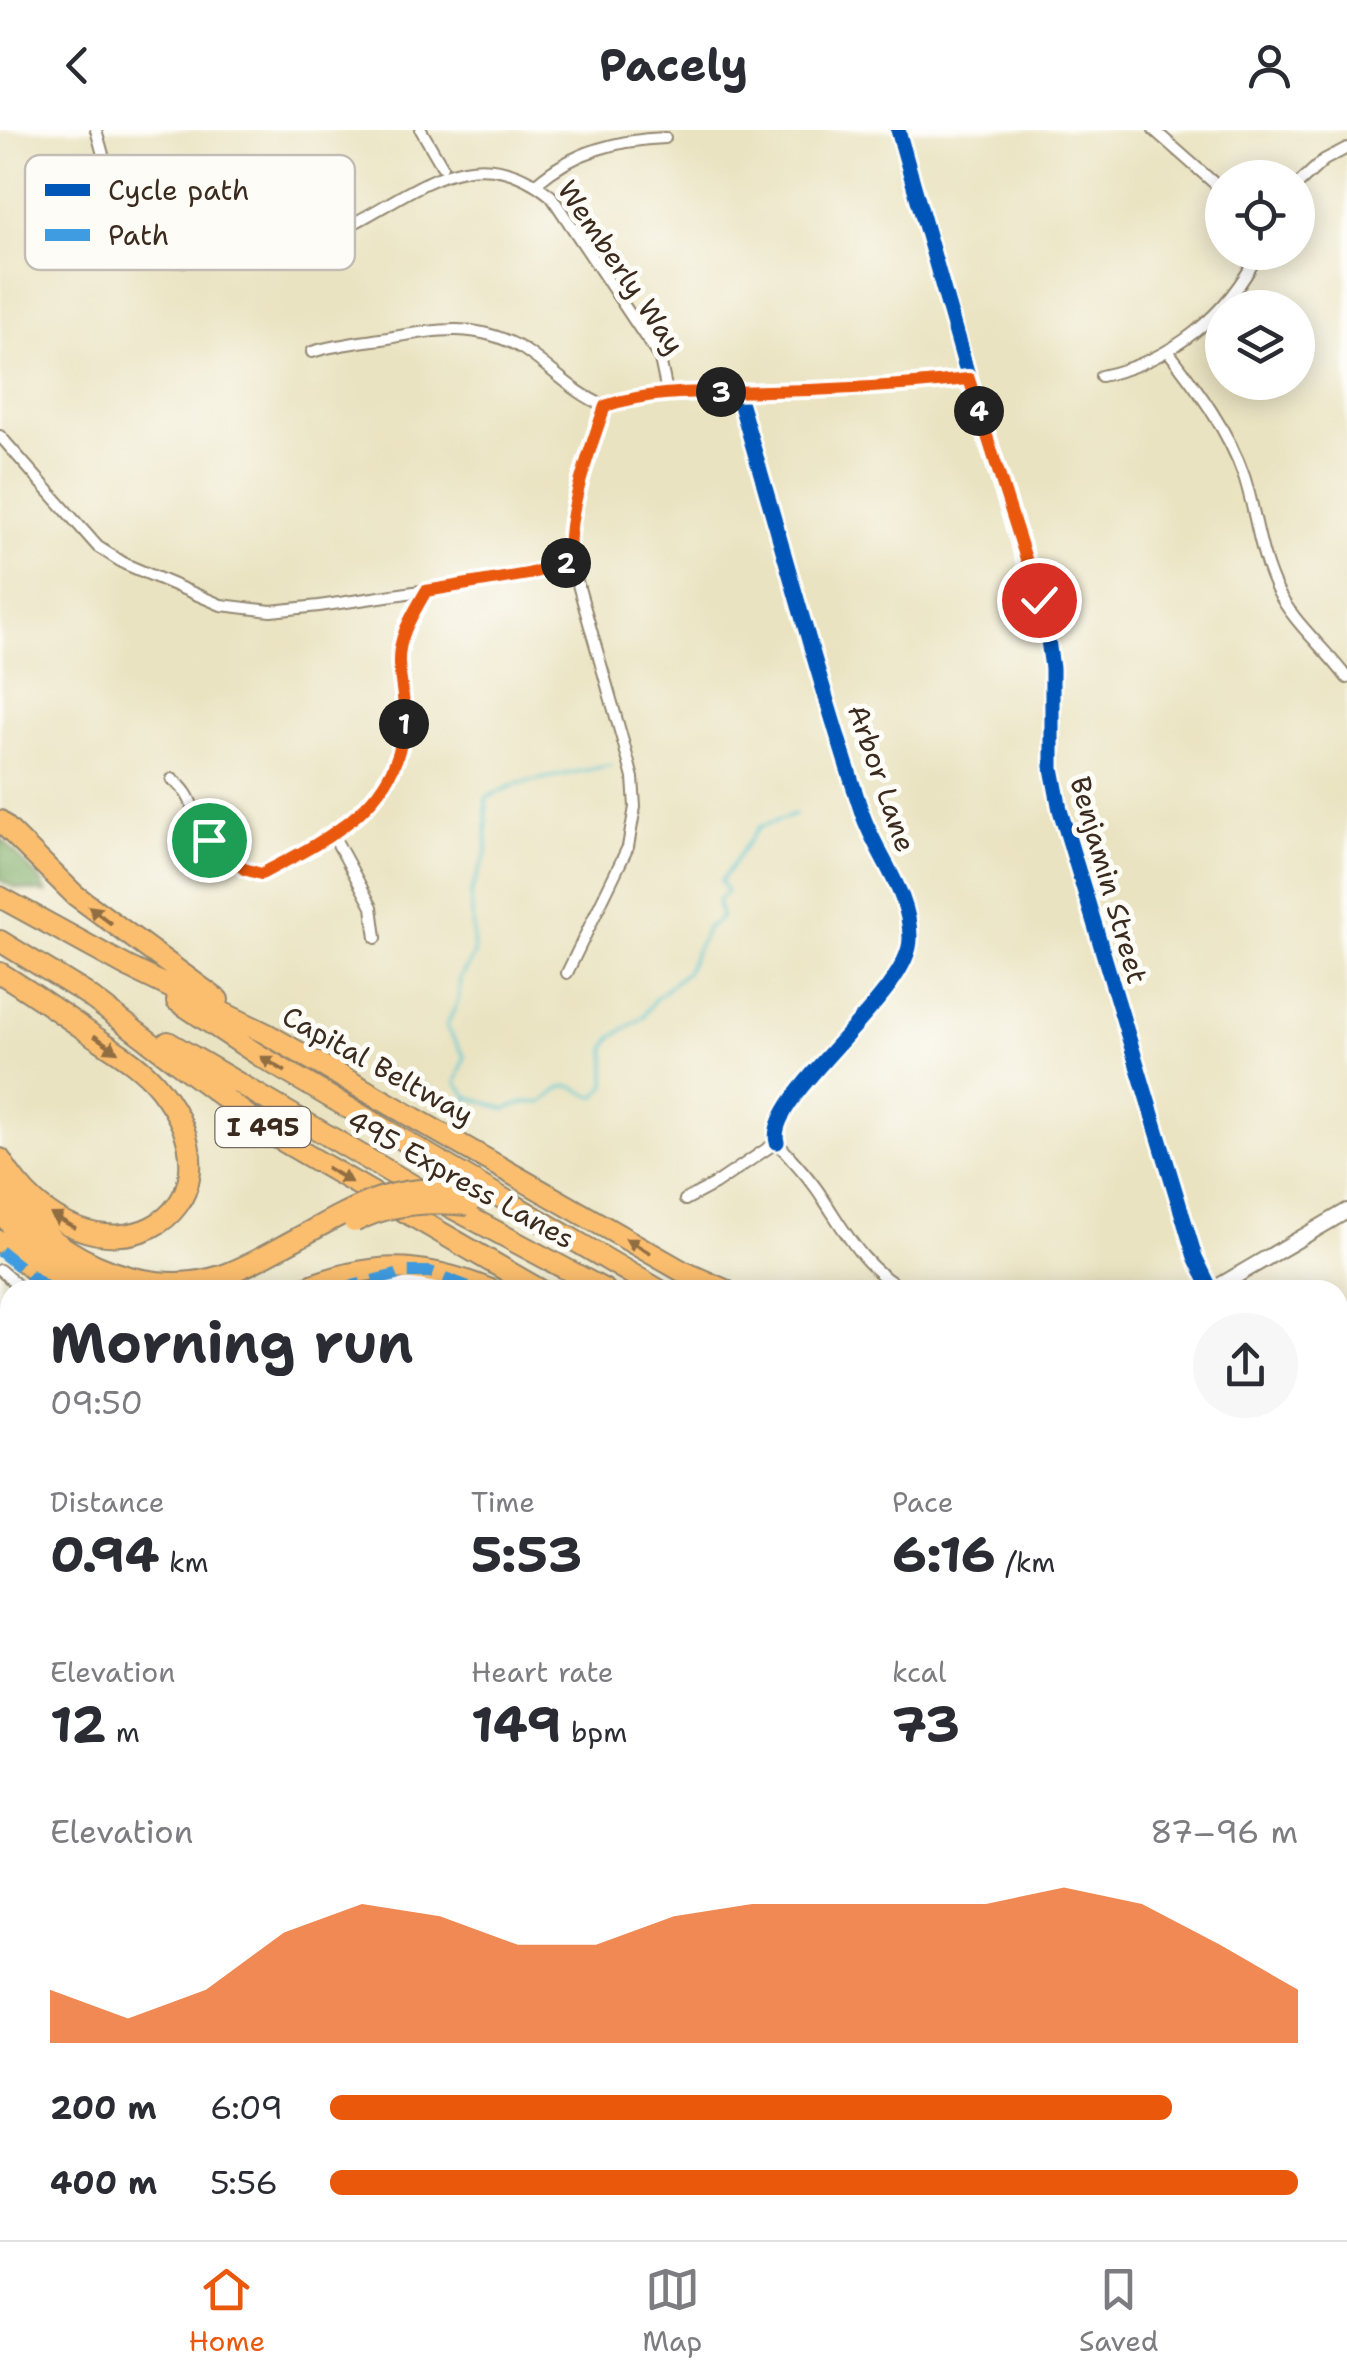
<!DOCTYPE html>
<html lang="en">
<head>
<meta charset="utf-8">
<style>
	:root { --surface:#fff; --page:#f7f7f7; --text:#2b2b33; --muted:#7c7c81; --line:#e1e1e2; --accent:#ea580c }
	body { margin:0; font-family:"Shantell Sans",sans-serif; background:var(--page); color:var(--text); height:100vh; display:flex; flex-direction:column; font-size:38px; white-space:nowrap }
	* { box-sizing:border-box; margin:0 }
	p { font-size:32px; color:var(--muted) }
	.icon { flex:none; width:55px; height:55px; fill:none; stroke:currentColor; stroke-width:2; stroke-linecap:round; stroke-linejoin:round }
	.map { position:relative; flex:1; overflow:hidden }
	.drawer { position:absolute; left:0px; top:1150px; width:1348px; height:960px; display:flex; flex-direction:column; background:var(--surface); border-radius:30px 30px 0 0; box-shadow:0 5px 25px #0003 }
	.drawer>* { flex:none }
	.fabs { position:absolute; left:1205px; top:30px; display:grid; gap:20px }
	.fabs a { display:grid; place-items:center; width:110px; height:110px; border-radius:50%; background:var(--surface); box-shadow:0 5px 25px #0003; font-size:50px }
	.pin { position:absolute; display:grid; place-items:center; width:85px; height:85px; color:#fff; margin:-42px; border:5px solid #fff; border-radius:50%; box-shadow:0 2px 10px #0007 }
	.km { position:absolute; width:50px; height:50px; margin:-25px; border-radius:50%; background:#222; color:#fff; font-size:28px; line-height:50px; text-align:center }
	.round { display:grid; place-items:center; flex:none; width:105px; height:105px; border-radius:52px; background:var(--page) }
	.headline { display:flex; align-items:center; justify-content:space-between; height:170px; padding:0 50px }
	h1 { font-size:55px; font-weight:700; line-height:75px }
	.metrics { display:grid; grid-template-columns:repeat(3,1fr); gap:15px; height:170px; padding:10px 50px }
	.metrics div { display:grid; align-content:center }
	.metrics b { font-size:50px; font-weight:700 }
	.metrics small { font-size:28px; font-weight:400 }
	.metrics p { font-size:28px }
	.chart { height:280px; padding:20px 50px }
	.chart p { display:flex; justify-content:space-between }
	.chart svg { width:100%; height:180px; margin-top:10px; fill:var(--accent); opacity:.7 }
	ul { padding:0 50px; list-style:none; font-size:32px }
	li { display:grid; grid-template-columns:160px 120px 1fr; align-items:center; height:75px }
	li i { height:25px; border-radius:12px; background:var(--accent) }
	header { display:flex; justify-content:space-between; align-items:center; height:130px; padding:0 50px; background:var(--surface); font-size:45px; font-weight:700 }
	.dock { display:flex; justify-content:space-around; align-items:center; height:140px; border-top:2px solid var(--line); background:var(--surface); font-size:28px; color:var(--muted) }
	.dock a { display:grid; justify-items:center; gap:5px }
	.dock .on { color:var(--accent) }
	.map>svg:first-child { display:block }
	.forest { fill:#7fac65; stroke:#5d6b42; stroke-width:2.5 }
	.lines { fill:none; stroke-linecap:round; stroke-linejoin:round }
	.stream { stroke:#5ac6d2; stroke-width:2.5 }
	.minor-casing { stroke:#928670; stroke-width:14 }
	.tertiary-casing { stroke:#928670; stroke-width:18 }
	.motorway-casing { stroke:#928670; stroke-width:24 }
	.minor { stroke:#fff; stroke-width:10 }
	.tertiary { stroke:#fff; stroke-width:14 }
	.motorway { stroke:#fbbe6e; stroke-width:20 }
	.motorway-bridge-casing { stroke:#928670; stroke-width:24; stroke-linecap:butt }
	.motorway-bridge { stroke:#fbbe6e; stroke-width:20 }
	.quiet { stroke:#3f9ce0; stroke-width:12; stroke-dasharray:25 12; stroke-linecap:butt }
	.cycleway-casing { stroke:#fdfcf7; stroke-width:21 }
	.cycleway { stroke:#0057b8; stroke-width:15 }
	.oneway { fill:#916d42 }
	.route-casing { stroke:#fff; stroke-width:20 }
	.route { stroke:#ea580c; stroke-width:12 }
	.labels { text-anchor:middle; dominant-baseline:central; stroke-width:10; stroke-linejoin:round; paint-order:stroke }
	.shield { fill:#fdfcf7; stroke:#75695f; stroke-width:2.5 }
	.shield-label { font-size:25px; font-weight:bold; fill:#3b2a1e }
	.street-label { font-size:28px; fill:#3b2a1e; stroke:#fdfcf7 }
	.key { fill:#fdfcf7; stroke:#c3bdb6; stroke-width:2.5 }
	.key-label { font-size:28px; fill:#3b2a1e }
</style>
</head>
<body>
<header><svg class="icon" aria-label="back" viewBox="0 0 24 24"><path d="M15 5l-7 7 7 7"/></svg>Pacely<svg class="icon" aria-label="person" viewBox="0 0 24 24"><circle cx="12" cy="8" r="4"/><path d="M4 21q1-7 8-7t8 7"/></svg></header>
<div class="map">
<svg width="1347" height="2110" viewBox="0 0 1347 2110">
	<rect width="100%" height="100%" fill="#fdfcf7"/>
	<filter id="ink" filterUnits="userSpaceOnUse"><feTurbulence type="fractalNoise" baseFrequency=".01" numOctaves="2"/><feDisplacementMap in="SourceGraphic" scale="20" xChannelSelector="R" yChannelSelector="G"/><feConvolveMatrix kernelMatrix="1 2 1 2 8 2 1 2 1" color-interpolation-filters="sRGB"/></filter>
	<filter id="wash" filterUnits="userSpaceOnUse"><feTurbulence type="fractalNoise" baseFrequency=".0048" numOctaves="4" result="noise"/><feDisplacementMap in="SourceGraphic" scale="40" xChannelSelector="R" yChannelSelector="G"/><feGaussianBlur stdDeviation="2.25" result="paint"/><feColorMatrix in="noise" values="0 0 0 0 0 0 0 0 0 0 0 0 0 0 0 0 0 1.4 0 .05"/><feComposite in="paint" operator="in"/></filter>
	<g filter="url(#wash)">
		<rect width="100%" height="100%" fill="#eae3c1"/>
		<path class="forest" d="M0,707L41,751L47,763L15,758L0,750Z
			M1347,1344V2110H0V1417H10V2100H1338V1345Z"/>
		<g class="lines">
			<path class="stream" d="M469,967L456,953L465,927L446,897L458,871L460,848L474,825L471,762L487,722L486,668L516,654L612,635
				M466,971L469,967L505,979L525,972L541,973C548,969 556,960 563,957C574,952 584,966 596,967L606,955V919L612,907L643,887L654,870L686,842L707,798L721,788L718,770L727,762L721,751L759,697L795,685"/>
		</g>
	</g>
	<g filter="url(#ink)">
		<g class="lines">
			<defs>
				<path id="minor" d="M96,0C106,32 119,97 144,120C164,138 193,130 217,127C256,122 300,119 336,102C411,68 470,0 551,66L660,229L667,262
					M421,0L442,36
					M898,0L975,270L1046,496L1052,538V638L1060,680L1195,1127L1211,1160
					M1154,0L1222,60
					M537,53C574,21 618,10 665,8
					M1298,54L1324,30L1347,18
					M1168,221C1198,260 1228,300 1244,346C1256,383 1259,422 1276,458C1293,493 1324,517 1347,548
					M312,222C337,214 362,212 388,208C436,199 479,192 523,219C552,238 573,263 605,276C658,258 712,263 767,261C835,260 902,256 969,249
					M1101,246C1171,231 1227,186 1259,122
					M737,262C779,402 816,544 862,683C876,725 911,763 910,809C910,864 764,967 777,1012
					M0,306L98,417L125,434L221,475L271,481L319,476L509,448L570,432
					M172,649C191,663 191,675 200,695C211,719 237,737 261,744C327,710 403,673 404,587C405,569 400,551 399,533C398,506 413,484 426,461
					M333,705L372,777L376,808
					M567,843L628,717L635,677L633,648L624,615L569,423C570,374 589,322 605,276
					M777,1012C792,1030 810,1047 822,1067C846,1103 865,1140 905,1160
					M685,1070L715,1054L777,1012
					M0,1140L23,1160
					M376,1160C412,1151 425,1148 461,1160"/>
				<path id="tertiary" d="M1212,1160L1347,1081"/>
				<path id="motorway" d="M0,691L75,765L218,870
					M0,767L126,836L265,903L682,1141L725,1160
					M0,811L85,863L276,1007L540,1160
					M0,843C33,863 64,885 95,907C118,922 143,937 160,959C259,1086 91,1177 0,1029
					M177,871L260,926L659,1160
					M168,912L441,1072L605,1160
					M0,1052C41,1122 140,1172 221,1146C248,1137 273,1121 298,1108
					M0,1081C28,1120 72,1148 118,1160
					M0,1111L37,1143L66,1160
					M299,1160C370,1131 420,1131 491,1160
					M1338,1188L1347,1186
					M1338,1214L1347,1212
					M1338,1230L1347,1228
					M1338,1266L1347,1264
					M1338,1293L1347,1291"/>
			</defs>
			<use href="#minor" class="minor-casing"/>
			<use href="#tertiary" class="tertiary-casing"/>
			<use href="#motorway" class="motorway-casing"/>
			<use href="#minor" class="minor"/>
			<use href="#tertiary" class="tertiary"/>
			<use href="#motorway" class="motorway"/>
			<defs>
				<path id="motorway-bridge" d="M354,1092C388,1074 430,1071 468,1075
					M298,1108C354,1077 396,1051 463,1062"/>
			</defs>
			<use href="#motorway-bridge" class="motorway-bridge-casing"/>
			<use href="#motorway-bridge" class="motorway-bridge"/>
			<path class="quiet" d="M0,1121L49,1160
				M337,1160L408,1142H430L476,1160"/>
			<defs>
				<path id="cycleway" d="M898,0L975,270L1046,496L1052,538V638L1060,680L1195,1127L1211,1160
					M737,262C779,402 816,544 862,683C876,725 911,763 910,809C910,864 764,967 777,1012"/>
			</defs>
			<use href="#cycleway" class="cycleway-casing"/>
			<use href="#cycleway" class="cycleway"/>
		</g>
		<defs><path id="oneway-solid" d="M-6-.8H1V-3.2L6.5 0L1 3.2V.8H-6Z" transform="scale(2.5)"/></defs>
		<g class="oneway">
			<use href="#oneway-solid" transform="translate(100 785) rotate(-142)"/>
			<use href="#oneway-solid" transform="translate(106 914) rotate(35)"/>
			<use href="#oneway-solid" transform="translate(273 934) rotate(-149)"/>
			<use href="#oneway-solid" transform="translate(339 1045) rotate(31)"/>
			<use href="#oneway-solid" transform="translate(63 1091) rotate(-150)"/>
			<use href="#oneway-solid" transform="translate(638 1116) rotate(-149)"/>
		</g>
	</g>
	<g class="lines" filter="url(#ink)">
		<defs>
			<path id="route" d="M209,710L244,739L261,744C327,710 403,673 404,587C405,569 400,551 399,533C398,506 413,484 426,461L528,444L570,432C565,385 590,320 605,276C659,258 711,263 767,261C835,260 902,256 969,249L1039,470"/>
		</defs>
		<use href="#route" class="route-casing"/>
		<use href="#route" class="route"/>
	</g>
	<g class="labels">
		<rect class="shield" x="215.5" y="977" width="95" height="40" rx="8"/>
		<g class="shield-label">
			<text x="263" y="997">I 495</text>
		</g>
		<g class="street-label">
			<text transform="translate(621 137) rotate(56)">Wemberly Way</text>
			<text transform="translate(882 648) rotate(71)">Arbor Lane</text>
			<text transform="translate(1109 750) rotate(74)">Benjamin Street</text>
			<text transform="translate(378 935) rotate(29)">Capital Beltway</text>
			<text transform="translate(461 1049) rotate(29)">495 Express Lanes</text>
		</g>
	</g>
	<rect x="25" y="25" width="330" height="115" rx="15" class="key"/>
	<rect x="45" y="54" width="45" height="12" fill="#0057b8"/>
	<rect x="45" y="99" width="45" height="12" fill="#3f9ce0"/>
	<g class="key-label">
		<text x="108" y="70">Cycle path</text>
		<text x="108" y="115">Path</text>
	</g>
</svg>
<div class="fabs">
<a><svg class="icon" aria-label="locate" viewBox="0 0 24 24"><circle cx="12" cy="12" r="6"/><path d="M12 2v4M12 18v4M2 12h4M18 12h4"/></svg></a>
<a><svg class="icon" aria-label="layers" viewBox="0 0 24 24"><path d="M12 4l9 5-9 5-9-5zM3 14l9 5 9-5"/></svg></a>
</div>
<div class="pin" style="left:209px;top:710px;background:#1e9e55"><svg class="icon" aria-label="arrive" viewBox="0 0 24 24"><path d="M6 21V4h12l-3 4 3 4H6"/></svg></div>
<div class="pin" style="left:1039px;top:470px;background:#d93025"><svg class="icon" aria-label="check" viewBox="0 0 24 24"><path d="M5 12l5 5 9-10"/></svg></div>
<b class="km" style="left:404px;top:594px">1</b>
<b class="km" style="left:566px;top:433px">2</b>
<b class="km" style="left:721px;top:262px">3</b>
<b class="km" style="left:979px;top:281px">4</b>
<section class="drawer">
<div class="headline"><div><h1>Morning run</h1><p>09:50</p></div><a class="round"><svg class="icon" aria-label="share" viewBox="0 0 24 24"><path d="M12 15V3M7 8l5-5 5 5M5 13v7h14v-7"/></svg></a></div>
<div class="metrics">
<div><p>Distance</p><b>0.94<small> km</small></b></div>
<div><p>Time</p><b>5:53</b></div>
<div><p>Pace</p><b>6:16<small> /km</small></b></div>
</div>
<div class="metrics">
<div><p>Elevation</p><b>12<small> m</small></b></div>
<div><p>Heart rate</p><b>149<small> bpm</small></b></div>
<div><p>kcal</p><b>73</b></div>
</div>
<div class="chart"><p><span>Elevation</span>87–96 m</p>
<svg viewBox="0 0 160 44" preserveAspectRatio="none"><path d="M0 44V31L10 38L20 31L30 17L40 10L50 13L60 20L70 20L80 13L90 10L100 10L110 10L120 10L130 6L140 10L150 20L160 31V44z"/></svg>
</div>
<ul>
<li><b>200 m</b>6:09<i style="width:87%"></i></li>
<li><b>400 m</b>5:56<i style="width:100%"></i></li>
</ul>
</section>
</div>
<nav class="dock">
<a class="on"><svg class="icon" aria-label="home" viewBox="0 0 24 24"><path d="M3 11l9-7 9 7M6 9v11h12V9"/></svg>Home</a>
<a><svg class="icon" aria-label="map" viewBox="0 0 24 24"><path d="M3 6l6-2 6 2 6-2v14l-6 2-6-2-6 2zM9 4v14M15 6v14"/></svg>Map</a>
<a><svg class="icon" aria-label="saved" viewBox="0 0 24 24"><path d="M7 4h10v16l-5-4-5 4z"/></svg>Saved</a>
</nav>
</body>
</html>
